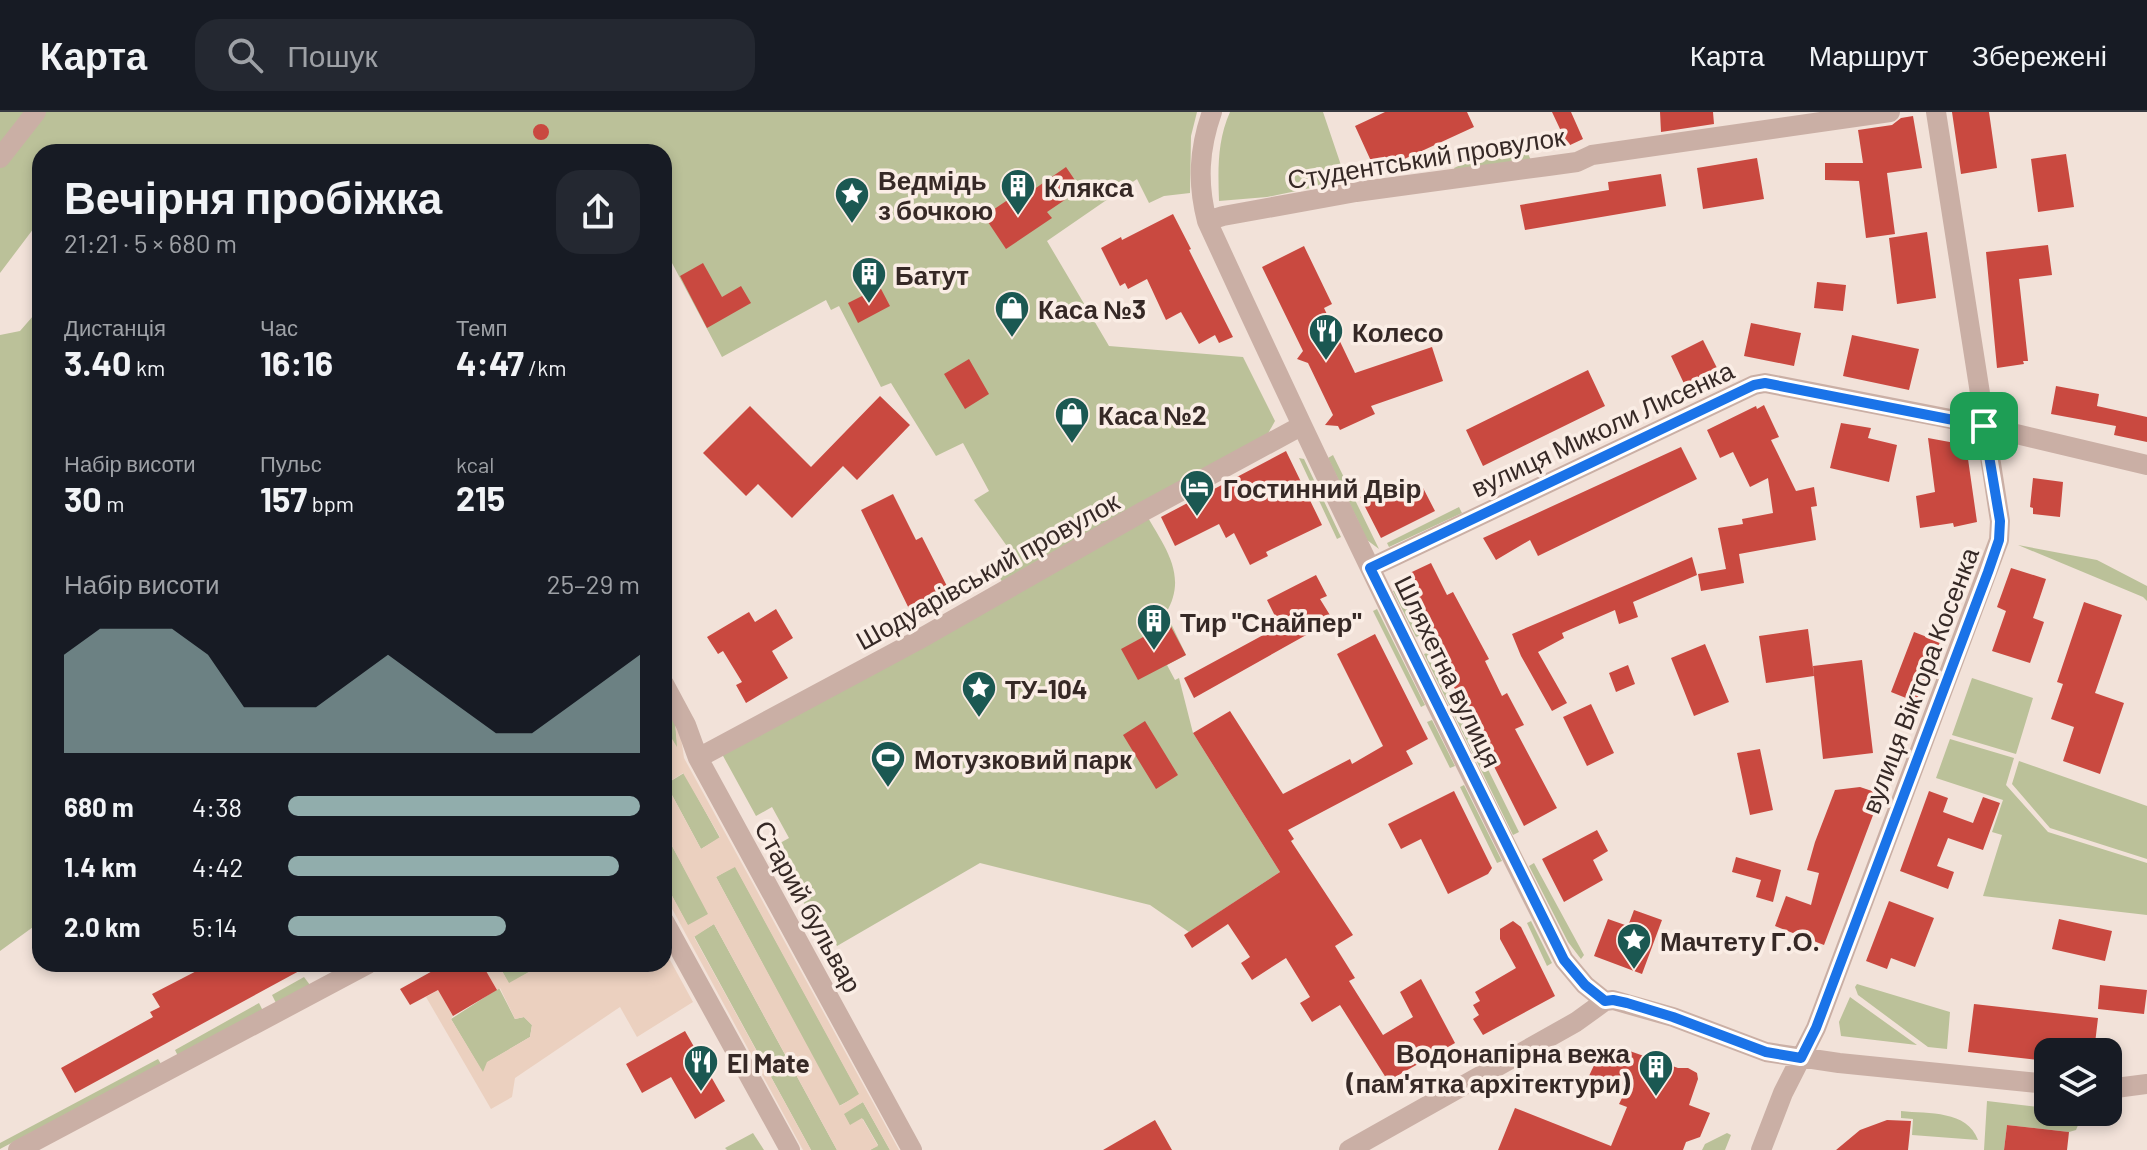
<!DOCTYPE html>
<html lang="uk">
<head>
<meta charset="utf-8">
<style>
	:root { --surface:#171b24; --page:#242831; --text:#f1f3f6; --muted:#9ea1a6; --line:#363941; --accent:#91adac }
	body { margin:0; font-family:Barlow,sans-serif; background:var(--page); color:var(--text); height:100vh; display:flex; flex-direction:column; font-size:30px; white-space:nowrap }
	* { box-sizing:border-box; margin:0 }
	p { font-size:26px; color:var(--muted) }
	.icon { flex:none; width:44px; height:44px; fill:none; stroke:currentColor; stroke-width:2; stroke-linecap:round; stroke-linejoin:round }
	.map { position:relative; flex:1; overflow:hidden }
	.sheet { position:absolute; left:32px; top:32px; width:640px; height:828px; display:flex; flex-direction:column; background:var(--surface); border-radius:24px; box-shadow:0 4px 12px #0003 }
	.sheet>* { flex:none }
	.fabs { position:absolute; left:2034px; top:926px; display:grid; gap:16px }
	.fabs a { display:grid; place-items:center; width:88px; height:88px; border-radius:16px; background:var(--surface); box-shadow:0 4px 12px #0003; font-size:40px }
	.pin { position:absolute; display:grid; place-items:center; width:68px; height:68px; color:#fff; margin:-34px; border-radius:16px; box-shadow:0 4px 12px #0006 }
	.round { display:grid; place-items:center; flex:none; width:84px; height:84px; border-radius:24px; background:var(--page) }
	.overview { display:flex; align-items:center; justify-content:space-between; height:136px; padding:0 32px }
	h1 { font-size:44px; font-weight:700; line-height:60px }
	.metrics { display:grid; grid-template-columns:repeat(3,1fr); gap:12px; height:136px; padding:8px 32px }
	.metrics div { display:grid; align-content:center }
	.metrics b { font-size:34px; font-weight:700 }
	.metrics small { font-size:22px; font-weight:400 }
	.metrics p { font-size:22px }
	.chart { height:224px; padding:16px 32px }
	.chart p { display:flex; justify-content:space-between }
	.chart svg { width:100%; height:144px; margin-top:8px; fill:var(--accent); opacity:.7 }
	ul { padding:0 32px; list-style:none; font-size:26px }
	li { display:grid; grid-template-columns:128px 96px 1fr; align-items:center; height:60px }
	li i { height:20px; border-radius:10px; background:var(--accent) }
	header { display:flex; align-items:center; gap:48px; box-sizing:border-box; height:112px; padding:0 40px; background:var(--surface); border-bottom:2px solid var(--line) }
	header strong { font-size:38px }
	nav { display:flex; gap:44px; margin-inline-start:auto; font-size:28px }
	.search { width:560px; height:72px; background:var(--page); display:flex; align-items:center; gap:20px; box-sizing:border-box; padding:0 28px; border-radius:24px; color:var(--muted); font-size:30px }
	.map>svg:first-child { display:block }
	.green { fill:#bbc199 }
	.plaza { fill:#ebd0bf; fill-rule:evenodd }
	.building { fill:#c94940 }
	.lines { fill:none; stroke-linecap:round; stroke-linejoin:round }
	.minor { stroke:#caafa5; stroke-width:20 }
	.route-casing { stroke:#fff; stroke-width:16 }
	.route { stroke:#1a73e8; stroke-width:10 }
	.labels { text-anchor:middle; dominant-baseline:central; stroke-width:7; stroke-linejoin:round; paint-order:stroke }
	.street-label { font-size:26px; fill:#362926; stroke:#faede5 }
	.poi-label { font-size:26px; font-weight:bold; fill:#362926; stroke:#faede5; text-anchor:start }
</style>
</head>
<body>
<header>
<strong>Карта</strong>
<div class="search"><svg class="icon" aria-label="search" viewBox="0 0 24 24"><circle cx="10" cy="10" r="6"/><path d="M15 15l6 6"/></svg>Пошук</div>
<nav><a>Карта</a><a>Маршрут</a><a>Збережені</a></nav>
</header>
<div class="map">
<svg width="2147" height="1038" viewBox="0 0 2147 1038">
	<rect width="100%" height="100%" fill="#f2e2d9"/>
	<path class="green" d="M0,0H1197L1191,24L1190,81L1164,84L1149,91L1137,67L1047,129L1109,234L1243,245L1275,309L1266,325L1142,395C1161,431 1190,461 1166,501L1186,543L1167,553L1175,568L1179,566L1193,621L1280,760L1189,820L1150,793L980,751L837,834L820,802L812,806L773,735L789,726L772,695L756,704L722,642L1004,473L994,456L1014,444L974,388L989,379L963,331L936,344L891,271L881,275L839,194L831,198L826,188L722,245L664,136V40H40V108L0,161Z
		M1230,0H1323L1345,65L1344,69L1267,85L1219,89C1218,58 1217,29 1230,0Z
		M1520,26L1532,50L1457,62L1454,56Z
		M40,196V810L0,839V223L20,219Z
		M1333,343L1379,437L1367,428L1328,346Z
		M1299,346L1304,347L1341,425L1337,427Z
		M1459,395L1462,401L1389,435L1387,431Z
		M2018,433L2097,448L2147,474V489L2143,485Z
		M1399,476L1421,523L1416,525L1393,479Z
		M1377,497L1425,593L1421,595L1373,499Z
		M1430,540L1519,720L1513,723L1424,542Z
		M1972,566L2033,586L2016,642L1952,623Z
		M664,590L675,610L678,638L664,614Z
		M1432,608L1455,654L1450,656L1427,610Z
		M1950,627L2014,646L2006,673L2048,720L2147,751V803L1983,784L2002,723L1992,720L2003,688L1936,666Z
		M2019,649L2147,694V747L2050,716L2012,672Z
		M684,661L720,726L701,737L666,672Z
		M1464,673L1502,749L1497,751L1460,675Z
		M664,719L709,802L688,814L664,769Z
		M1534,751L1584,843L1581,847L1568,830L1529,754Z
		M735,754L860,983L839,994L716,765Z
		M1531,809L1552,851L1547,854L1527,811Z
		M714,812L837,1038H811L694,824Z
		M498,852H543L509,872Z
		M304,865L310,873L276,891L272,883Z
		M1857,872L1950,900L1947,937L1928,935L1858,883L1855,875Z
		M499,876L515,907L524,905L532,913L530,925L488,950L483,961L451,907Z
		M1850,885L1917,933L1841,924L1839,910Z
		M259,891L263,899L178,944L175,938Z
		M158,947L161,952L0,1037V1031Z
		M1987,989L2048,996V1000H2076L2081,1006L2076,1018L2069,1020L2007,1013L2004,1038H1984Z
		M863,990L890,1038H870L878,1033L863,1007L850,1014L843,1001Z
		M1901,999C1929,1002 1967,998 1978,1028L1912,1023L1913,1007L1901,1006Z
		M753,1021L764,1038H727L725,1036Z
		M1727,1021L1731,1023L1725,1038H1702L1705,1032Z"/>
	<path class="plaza" d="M675,610L679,612L684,646L899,1038H890L863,990L844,1002L850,1013L862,1006L878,1034L870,1038H837L714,812L694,825L811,1038H803L664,782V769L688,813L708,802L664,719V614L677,635ZM683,661L720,725L701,737L666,672ZM735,755L859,982L840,994L716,765Z
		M664,837L693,890L637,925L620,895L515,966L512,985L491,997L426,885L438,878L453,904L451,907L483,960L487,950L530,925L532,913L524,905L515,907L500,876L497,878L482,852H498L509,871L543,852H664Z"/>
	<path class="building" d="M1385,0H1467L1474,15L1376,60L1355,14Z
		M1552,0H1571L1583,27L1568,34Z
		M1660,0H1713L1714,12L1661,20Z
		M1952,0H1989L1997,56L1961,62Z
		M1913,4L1922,56L1887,61L1895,122L1866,126L1859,69L1825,68V51H1863L1858,18L1892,13L1901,6Z
		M533 20a8 8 0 1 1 16 0a8 8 0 1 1-16 0Z
		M2066,42L2074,95L2038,100L2031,47Z
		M1757,46L1764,87L1703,97L1697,56Z
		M1066,55L1081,77L1047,100L1052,106L1006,137L984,104L1030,73L1033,78Z
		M1661,62L1666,94L1525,118L1520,93L1609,78L1608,70Z
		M941 102a9 9 0 1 1 18 0a9 9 0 1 1-18 0Z
		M1173,102L1191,137L1189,138L1233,225L1219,231L1215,223L1199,232L1181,200L1166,208L1147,167L1128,177L1125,171L1120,174L1101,136L1121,125L1122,128Z
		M1927,120L1936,186L1897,192L1889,126Z
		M2048,133L2052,163L2019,167L2028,249H2023L2024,252L1997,256L1986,140Z
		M1304,134L1332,192L1324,196L1355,261L1432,235L1443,269L1371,294L1375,302L1340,318L1338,314L1325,313L1333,303L1308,251L1297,247L1303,239L1262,155Z
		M703,151L722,185L741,174L751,191L707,216L680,164Z
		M1817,170L1846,173L1843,199L1814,196Z
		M880,175L890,194L858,211L848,191Z
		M1751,211L1801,221L1794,254L1744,244Z
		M1852,223L1919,237L1909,278L1843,264Z
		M1703,228L1721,264L1688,280L1671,244Z
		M969,247L989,282L965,297L944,262Z
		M1588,258L1605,294L1483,354L1466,318Z
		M2056,274L2099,282L2097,294L2147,305V330L2114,323L2116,314L2051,302Z
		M880,284L910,313L857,368L843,354L792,406L758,372L746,384L703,341L750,294L811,355Z
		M1764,293L1779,325L1771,328L1796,379L1814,375L1817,394L1811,395L1816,428L1739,442L1744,471L1701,479L1698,462L1726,457L1718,416L1743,412L1742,407L1773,401L1768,366L1750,375L1733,340L1720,346L1707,318L1756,294L1757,297Z
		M1841,311L1871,316L1868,326L1897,333L1889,370L1830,356Z
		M1928,326L1966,333L1977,410L1954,415L1953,411L1920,416L1916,384L1935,380Z
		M1681,335L1697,367L1538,444L1530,428L1496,448L1483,426Z
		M1286,339L1322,413L1266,440L1268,444L1250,453L1234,421L1226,426L1219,412L1175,434L1161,405Z
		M2033,366L2063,370L2060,405L2033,402V396L2030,395Z
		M1421,372L1435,399L1381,426L1360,385L1379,376L1386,390Z
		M893,382L916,428L922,425L952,484L913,505L861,398Z
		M1692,445L1697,463L1633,490L1638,505L1619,512L1615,498L1562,521L1564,526L1538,540L1567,591L1552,599L1521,544L1512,522Z
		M1431,451L1447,483L1453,480L1489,547L1485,549L1502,584L1507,581L1524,613L1515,617L1557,696L1524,714L1399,466Z
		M2011,456L2046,467L2033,506L2044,510L2030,551L1992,539L2006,499L1997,495Z
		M1316,463L1327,484L1320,487L1333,508L1194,586L1184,566L1280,514L1267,488Z
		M2084,490L2122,503L2095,581L2124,591L2100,662L2063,649L2074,615L2051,607L2063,572L2057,570Z
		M776,497L793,526L772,539L788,566L746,591L736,573L742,570L723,539L718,542L707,525L749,500L755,510Z
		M1169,511L1186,543L1138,568L1121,537Z
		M1808,517L1814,564L1766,571L1759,524Z
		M1914,520L1940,530L1916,590L1891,580Z
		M1375,522L1428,627L1406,639L1413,652L1288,718L1294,727L1291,729L1353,823L1335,834L1355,866L1349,869L1383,923L1413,905L1400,880L1421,867L1455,931L1388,969L1340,893L1312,910L1300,891L1310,885L1286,846L1252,868L1241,851L1250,845L1228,812L1192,836L1184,823L1280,760L1193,621L1230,599L1283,682L1350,647L1352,652L1383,634L1337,542Z
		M1705,532L1729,590L1694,604L1671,546Z
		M1862,548L1873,641L1823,647L1813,554Z
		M1628,553L1635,572L1616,580L1609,561Z
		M1591,592L1614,641L1587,654L1563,605Z
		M1145,609L1178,663L1156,677L1123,623Z
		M1760,637L1773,698L1750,703L1737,641Z
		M1860,675L1881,682L1824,833L1775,814L1786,784L1811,793L1819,761L1807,758L1815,730L1835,678Z
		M1454,679L1492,756L1488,762L1448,782L1421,727L1401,737L1388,712Z
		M1929,679L1948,686L1943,700L1973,711L1983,685L2000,691L1983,738L1948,726L1937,754L1954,760L1948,777L1900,759Z
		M1597,718L1608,739L1593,748L1603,768L1564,790L1542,747Z
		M1736,745L1781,758L1773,790L1756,785L1761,768L1732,760Z
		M1889,789L1934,806L1915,855L1891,846L1887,857L1866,849Z
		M1634,798L1662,808L1642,862L1594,844L1608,807L1628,814Z
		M2059,807L2112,819L2105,849L2052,837Z
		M1513,809L1521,815L1555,884L1483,923L1473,907L1479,903L1473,893L1480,889L1475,880L1516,856L1500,827V817Z
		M210,852H312L75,981L61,956L153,905L150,900L160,895L152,882Z
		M445,852H482L497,878L453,904L438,878L410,893L400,877Z
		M2100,873L2147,878L2144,902L2098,897Z
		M1974,892L2098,906L2094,940H2048V949L1968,940Z
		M685,919L725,989L695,1007L671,965L642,981L626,952Z
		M1624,937L1678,956H1688L1697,961L1698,967L1689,993L1710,1001L1700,1025L1686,1030L1683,1038H1498L1515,996L1611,1034L1627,995L1619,992L1625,980L1589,964L1595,951Z
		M1155,1008L1172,1038H1103Z
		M1887,1008L1911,1009L1908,1038H1836L1860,1018Z
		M2007,1013L2069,1020L2067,1038H2004Z"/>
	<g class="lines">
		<path class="minor" d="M1212,0C1199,37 1197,71 1207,109C1321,358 1440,604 1564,848L1585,873L1605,889L1613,888L1673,905L1766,940L1839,951L2048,972
			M0,46L36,0
			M1207,109L1223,104L1356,80L1548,54L1577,50L1592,43L1890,0
			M1370,456L1754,273L1765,271L1966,310L2147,353
			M664,572L686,613L698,646L912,1038
			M698,646L918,528L1144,399L1301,314
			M664,809L790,1038
			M2108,977L2147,972
			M18,1038L368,852
			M1349,1038L1576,910L1605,889
			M1761,1038L1783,981L1816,916L1999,428L2000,409L1936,0"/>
	</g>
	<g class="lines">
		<defs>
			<path id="route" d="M1765,271L1984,314L2000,409L1999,428L1988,460L1816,916L1801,946L1766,940L1673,905L1627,891L1613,888L1605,889L1585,873L1564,848L1370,456L1754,273Z"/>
		</defs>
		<use href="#route" class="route-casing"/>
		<use href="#route" class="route"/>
	</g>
	<defs>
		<symbol id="building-pin" viewBox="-11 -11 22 30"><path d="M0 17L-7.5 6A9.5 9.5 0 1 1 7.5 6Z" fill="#1b5852" stroke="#faede5"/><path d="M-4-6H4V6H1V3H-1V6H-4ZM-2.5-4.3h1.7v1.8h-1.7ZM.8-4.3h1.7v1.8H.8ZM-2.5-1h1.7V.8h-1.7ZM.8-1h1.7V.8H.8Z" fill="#fff"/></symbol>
		<symbol id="sight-pin" viewBox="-11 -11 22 30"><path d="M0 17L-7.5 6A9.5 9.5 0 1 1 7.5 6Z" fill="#1b5852" stroke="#faede5"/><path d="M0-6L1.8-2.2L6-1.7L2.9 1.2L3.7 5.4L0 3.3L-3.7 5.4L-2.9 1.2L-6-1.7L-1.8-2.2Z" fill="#fff"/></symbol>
		<symbol id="shop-pin" viewBox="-11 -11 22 30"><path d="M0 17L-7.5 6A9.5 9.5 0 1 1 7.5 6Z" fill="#1b5852" stroke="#faede5"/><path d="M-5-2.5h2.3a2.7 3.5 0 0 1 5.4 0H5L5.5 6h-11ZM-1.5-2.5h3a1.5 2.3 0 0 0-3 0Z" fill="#fff"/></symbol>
		<symbol id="restaurant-pin" viewBox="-11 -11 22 30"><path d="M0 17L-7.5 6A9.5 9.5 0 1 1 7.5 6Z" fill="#1b5852" stroke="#faede5"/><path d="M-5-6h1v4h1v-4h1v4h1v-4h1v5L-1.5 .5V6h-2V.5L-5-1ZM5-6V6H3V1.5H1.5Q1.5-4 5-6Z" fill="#fff"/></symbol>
		<symbol id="hotel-pin" viewBox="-11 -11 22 30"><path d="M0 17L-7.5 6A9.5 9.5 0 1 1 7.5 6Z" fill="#1b5852" stroke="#faede5"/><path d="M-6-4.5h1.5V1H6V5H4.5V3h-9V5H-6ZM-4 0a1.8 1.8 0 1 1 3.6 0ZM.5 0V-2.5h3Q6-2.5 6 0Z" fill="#fff"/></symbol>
		<symbol id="stadium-pin" viewBox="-11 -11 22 30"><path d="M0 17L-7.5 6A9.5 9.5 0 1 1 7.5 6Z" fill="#1b5852" stroke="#faede5"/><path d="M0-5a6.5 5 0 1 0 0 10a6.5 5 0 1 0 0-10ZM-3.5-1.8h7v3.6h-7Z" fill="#fff"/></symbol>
	</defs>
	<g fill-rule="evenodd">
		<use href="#building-pin" x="998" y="54" width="40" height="54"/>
		<use href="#sight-pin" x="832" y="62" width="40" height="54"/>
		<use href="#building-pin" x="849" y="142" width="40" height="54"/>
		<use href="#shop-pin" x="992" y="176" width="40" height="54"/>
		<use href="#restaurant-pin" x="1306" y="199" width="40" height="54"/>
		<use href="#shop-pin" x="1052" y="282" width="40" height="54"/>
		<use href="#hotel-pin" x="1177" y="355" width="40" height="54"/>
		<use href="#building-pin" x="1134" y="489" width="40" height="54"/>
		<use href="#sight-pin" x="959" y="556" width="40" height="54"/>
		<use href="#stadium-pin" x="868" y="626" width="40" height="54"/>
		<use href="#sight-pin" x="1614" y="808" width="40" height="54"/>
		<use href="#restaurant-pin" x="681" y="930" width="40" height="54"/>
		<use href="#building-pin" x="1636" y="935" width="40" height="54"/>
	</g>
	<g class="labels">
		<g class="street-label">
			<text transform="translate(1426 45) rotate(-9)">Студентський провулок</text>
			<text transform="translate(1602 316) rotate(-25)">вулиця Миколи Лисенка</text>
			<text transform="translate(987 458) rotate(-29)">Шодуарівський провулок</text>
			<text transform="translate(1449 559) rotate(64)">Шляхетна вулиця</text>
			<text transform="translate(1919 568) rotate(-69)">вулиця Віктора Косенка</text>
			<text transform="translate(809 794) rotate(61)">Старий бульвар</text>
		</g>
		<g class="poi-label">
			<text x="878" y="67">Ведмідь<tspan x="878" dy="30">з бочкою</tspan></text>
			<text x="1044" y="74">Клякса</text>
			<text x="895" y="162">Батут</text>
			<text x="1038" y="196">Каса №3</text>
			<text x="1352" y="219">Колесо</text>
			<text x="1098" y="302">Каса №2</text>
			<text x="1223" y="375">Гостинний Двір</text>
			<text x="1180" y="509">Тир "Снайпер"</text>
			<text x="1005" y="576">ТУ-104</text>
			<text x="914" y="646">Мотузковий парк</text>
			<text x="1660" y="828">Мачтету Г.О.</text>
			<text x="1630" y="940" text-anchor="end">Водонапірна вежа<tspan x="1630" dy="30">(пам'ятка архітектури)</tspan></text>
			<text x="727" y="950">El Mate</text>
		</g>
	</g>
</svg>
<div class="fabs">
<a><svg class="icon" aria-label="layers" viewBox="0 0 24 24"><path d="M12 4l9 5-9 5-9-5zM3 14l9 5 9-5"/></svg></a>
</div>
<div class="pin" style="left:1984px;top:314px;background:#1e9e55"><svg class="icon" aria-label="arrive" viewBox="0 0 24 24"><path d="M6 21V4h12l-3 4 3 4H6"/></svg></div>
<section class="sheet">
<div class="overview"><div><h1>Вечірня пробіжка</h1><p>21:21 · 5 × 680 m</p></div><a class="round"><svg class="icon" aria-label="share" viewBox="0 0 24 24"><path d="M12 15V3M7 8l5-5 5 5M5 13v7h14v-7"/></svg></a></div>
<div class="metrics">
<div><p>Дистанція</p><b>3.40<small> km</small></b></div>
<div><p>Час</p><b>16:16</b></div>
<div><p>Темп</p><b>4:47<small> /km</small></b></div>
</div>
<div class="metrics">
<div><p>Набір висоти</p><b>30<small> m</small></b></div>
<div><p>Пульс</p><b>157<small> bpm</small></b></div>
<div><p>kcal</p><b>215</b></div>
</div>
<div class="chart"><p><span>Набір висоти</span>25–29 m</p>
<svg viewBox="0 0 160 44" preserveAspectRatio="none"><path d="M0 44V14L10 6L20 6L30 6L40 14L50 30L60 30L70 30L80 22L90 14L100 22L110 30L120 38L130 38L140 30L150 22L160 14V44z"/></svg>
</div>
<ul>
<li><b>680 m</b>4:38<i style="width:100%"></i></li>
<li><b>1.4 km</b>4:42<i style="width:94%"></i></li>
<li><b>2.0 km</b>5:14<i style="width:62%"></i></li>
</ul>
</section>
</div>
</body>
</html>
